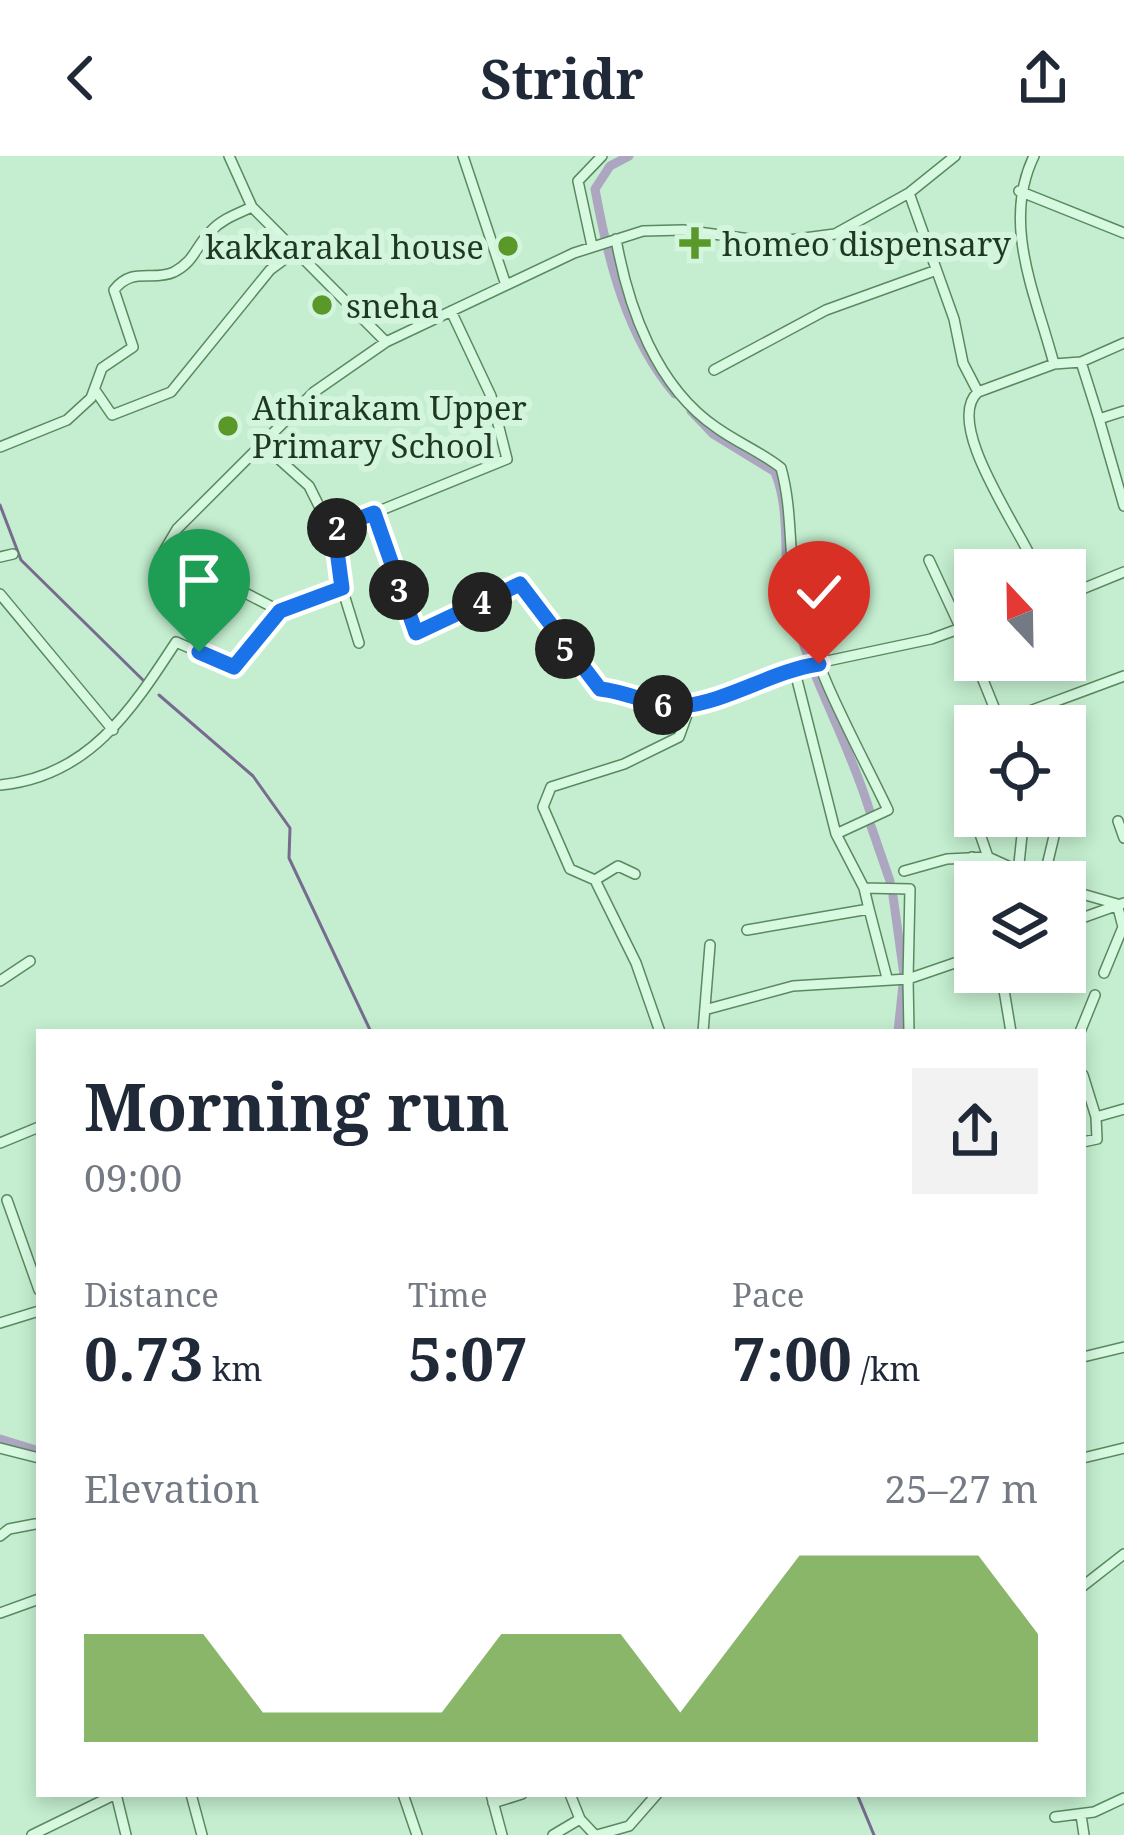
<!DOCTYPE html>
<html lang="en">
<head>
<meta charset="utf-8">
<style>
	:root { --surface:#fff; --page:#f2f2f3; --text:#1f2937; --muted:#747a83; --accent:#5a982a }
	body { margin:0; font-family:"Noto Serif",serif; background:var(--page); color:var(--text); height:100vh; display:flex; flex-direction:column; font-size:45px; white-space:nowrap }
	* { box-sizing:border-box; margin:0 }
	p { font-size:39px; color:var(--muted) }
	.icon { flex:none; width:66px; height:66px; fill:none; stroke:currentColor; stroke-width:2; stroke-linecap:round; stroke-linejoin:round }
	.map { position:relative; flex:1; overflow:hidden }
	.panel { position:absolute; left:36px; top:873px; width:1050px; height:768px; display:flex; flex-direction:column; background:var(--surface); border-radius:0px; box-shadow:0 6px 18px #0003 }
	.panel>* { flex:none }
	.needle { width:78px; rotate:338deg }
	.fabs { position:absolute; left:954px; top:393px; display:grid; gap:24px }
	.fabs a { display:grid; place-items:center; width:132px; height:132px; border-radius:0px; background:var(--surface); box-shadow:0 6px 18px #0003; font-size:60px }
	.pin { position:absolute; display:grid; place-items:center; width:102px; height:102px; color:#fff; margin:-123px -51px; border-radius:50% 50% 50% 0; rotate:-45deg; box-shadow:0 0 12px #0007 }
	.pin .icon { rotate:45deg }
	.km { position:absolute; width:60px; height:60px; margin:-30px; border-radius:50%; background:#222; color:#fff; font-size:33px; line-height:60px; text-align:center }
	.round { display:grid; place-items:center; flex:none; width:126px; height:126px; border-radius:0px; background:var(--page) }
	.head { display:flex; align-items:center; justify-content:space-between; height:204px; padding:0 48px }
	h1 { font-size:66px; font-weight:700; line-height:90px }
	.metrics { display:grid; grid-template-columns:repeat(3,1fr); gap:18px; height:204px; padding:12px 48px }
	.metrics div { display:grid; align-content:center }
	.metrics b { font-size:60px; font-weight:700 }
	.metrics small { font-size:33px; font-weight:400 }
	.metrics p { font-size:33px }
	.chart { height:336px; padding:24px 48px }
	.chart p { display:flex; justify-content:space-between }
	.chart svg { width:100%; height:216px; margin-top:12px; fill:var(--accent); opacity:.7 }
	header { display:flex; justify-content:space-between; align-items:center; height:156px; padding:0 48px; background:var(--surface); font-size:54px; font-weight:700 }
	.map>svg:first-child { display:block }
	.lines { fill:none; stroke-linecap:round; stroke-linejoin:round }
	.stream { stroke:#776c8f; stroke-width:3 }
	.canal { stroke:#ada6c1; stroke-width:9 }
	.minor-casing { stroke:#5a895f; stroke-width:12 }
	.minor { stroke:#d7f9e0; stroke-width:9 }
	.route-casing { stroke:#fff; stroke-width:24 }
	.route { stroke:#1a73e8; stroke-width:15 }
	.poi-dot { fill:#5a982a; stroke:#d3f5dd; stroke-width:4.5 }
	.labels { text-anchor:middle; dominant-baseline:central; stroke-width:12; stroke-linejoin:round; paint-order:stroke }
	.poi-label { font-size:33px; fill:#1e3920; stroke:#d3f5dd; text-anchor:start }
</style>
</head>
<body>
<header><svg class="icon" aria-label="back" viewBox="0 0 24 24"><path d="M15 5l-7 7 7 7"/></svg>Stridr<svg class="icon" aria-label="share" viewBox="0 0 24 24"><path d="M12 15V3M7 8l5-5 5 5M5 13v7h14v-7"/></svg></header>
<div class="map">
<svg width="1124" height="1679" viewBox="0 0 1124 1679">
	<rect width="100%" height="100%" fill="#c4eecf"/>
	<g class="lines">
		<path class="stream" d="M0,349L21,404L147,528
			M159,539L253,620L290,672L289,702L371,876
			M857,1638L874,1679"/>
		<path class="canal" d="M629,0L610,10L595,33C608,105 627,182 675,238
			M691,255L713,278L775,316C793,361 780,409 793,455C812,525 849,586 870,656
			M871,670L890,725
			M893,740L904,819L898,876
			M0,1283L39,1295"/>
		<defs>
			<path id="minor" d="M229,0L252,51
				M463,0L506,129
				M1034,0C1001,68 1036,139 1054,208
				M1019,35L1124,77
				M909,37L954,163L963,207L978,236L1054,208L1081,206L1124,187
				M616,83C628,151 656,231 717,272C738,287 761,296 781,312C794,359 787,403 799,449C818,521 856,587 888,654L836,678L864,732L910,733L908,823L793,830L708,853
				M592,90L578,25L602,0
				M1081,206L1099,263L1124,255
				M714,214L826,154L934,115
				M95,234L112,259L171,236L270,114L297,94
				M978,236C942,268 1024,379 1037,414
				M1099,263L1124,350
				M261,287L309,330L329,370L340,372L374,357L416,477L520,428L600,533L635,536L655,547L681,551L794,512L931,483L975,467
				M0,291L67,264L91,242L102,212L133,191L114,134C133,110 152,126 174,116C195,105 195,91 211,75C222,63 237,58 252,51L386,186
				M374,357L507,303L491,240L451,155
				M334,372L342,432
				M0,401L13,398
				M929,404L975,503
				M0,438L113,574
				M1065,440L1124,416
				M280,455L164,395L177,373L314,236L386,186L574,97L643,75L683,74L774,86L835,78L909,37L955,0
				M280,455L342,432L359,487
				M975,504L1000,566L1124,520
				M794,512L836,678
				M0,629C88,621 131,555 176,486L234,511L280,455
				M965,635L988,701
				M1118,665L1124,682
				M972,701L977,726
				M904,715L947,703L988,701L1043,726L1056,672
				M1018,717L1022,679
				M635,718L618,710L595,724L636,807L660,876
				M595,724L570,713L543,651L551,631L624,608L679,581L691,548
				M1065,733L1117,748L1123,771L1104,817
				M869,753L887,822
				M1065,768L1124,747
				M747,774L869,753L864,732
				M1001,816L1011,876
				M0,825L30,805
				M703,876L710,789
				M909,876L908,823L975,800
				M1080,876L1095,839
				M1083,919L1096,961
				M1083,986L1097,983L1096,961L1124,953
				M0,987L39,971
				M7,1044L39,1134
				M0,1167L39,1155
				M1083,1201L1124,1191
				M0,1292L39,1302
				M1083,1302L1124,1292
				M0,1380L9,1373L35,1368
				M1083,1430L1124,1398
				M0,1457L39,1443
				M116,1638L126,1679
				M191,1638L202,1679
				M403,1638L417,1679
				M491,1638L502,1679
				M570,1638L580,1663
				M493,1647L522,1638
				M1081,1659L1084,1679
				M1055,1661L1094,1656L1124,1642
				M32,1679L116,1638
				M553,1679L580,1663L595,1679
				M597,1679L629,1670L657,1638"/>
		</defs>
		<use href="#minor" class="minor-casing"/>
		<use href="#minor" class="minor"/>
	</g>
	<g class="lines">
		<defs>
			<path id="route" d="M199,496L234,511L280,455L342,432L334,372L374,357L416,477L520,428L600,533C629,536 660,553 682,550C727,546 772,515 819,508"/>
		</defs>
		<use href="#route" class="route-casing"/>
		<use href="#route" class="route"/>
	</g>
	<g class="poi-dot">
		<path d="M689 69h12v12h12v12h-12v12h-12v-12h-12v-12h12z"/>
		<circle cx="508" cy="90" r="12"/>
		<circle cx="322" cy="149" r="12"/>
		<circle cx="228" cy="270" r="12"/>
	</g>
	<g class="labels">
		<g class="poi-label">
			<text x="722" y="87">homeo dispensary</text>
			<text x="484" y="90" text-anchor="end">kakkarakal house</text>
			<text x="346" y="149">sneha</text>
			<text x="252" y="251">Athirakam Upper<tspan x="252" dy="38">Primary School</tspan></text>
		</g>
	</g>
</svg>
<div class="fabs">
<a><svg class="needle" viewBox="-14 -14 28 28"><path d="M0-13l5 13h-10z" fill="#e53935"/><path d="M0 13l5-13h-10z" fill="#747a83"/></svg></a>
<a><svg class="icon" aria-label="locate" viewBox="0 0 24 24"><circle cx="12" cy="12" r="6"/><path d="M12 2v4M12 18v4M2 12h4M18 12h4"/></svg></a>
<a><svg class="icon" aria-label="layers" viewBox="0 0 24 24"><path d="M12 4l9 5-9 5-9-5zM3 14l9 5 9-5"/></svg></a>
</div>
<div class="pin" style="left:199px;top:496px;background:#1e9e55"><svg class="icon" aria-label="arrive" viewBox="0 0 24 24"><path d="M6 21V4h12l-3 4 3 4H6"/></svg></div>
<div class="pin" style="left:819px;top:508px;background:#d93025"><svg class="icon" aria-label="check" viewBox="0 0 24 24"><path d="M5 12l5 5 9-10"/></svg></div>
<b class="km" style="left:337px;top:372px">2</b>
<b class="km" style="left:399px;top:434px">3</b>
<b class="km" style="left:482px;top:446px">4</b>
<b class="km" style="left:565px;top:493px">5</b>
<b class="km" style="left:663px;top:549px">6</b>
<section class="panel">
<div class="head"><div><h1>Morning run</h1><p>09:00</p></div><a class="round"><svg class="icon" aria-label="share" viewBox="0 0 24 24"><path d="M12 15V3M7 8l5-5 5 5M5 13v7h14v-7"/></svg></a></div>
<div class="metrics">
<div><p>Distance</p><b>0.73<small> km</small></b></div>
<div><p>Time</p><b>5:07</b></div>
<div><p>Pace</p><b>7:00<small> /km</small></b></div>
</div>
<div class="chart"><p><span>Elevation</span>25–27 m</p>
<svg viewBox="0 0 160 44" preserveAspectRatio="none"><path d="M0 44V22L10 22L20 22L30 38L40 38L50 38L60 38L70 22L80 22L90 22L100 38L110 22L120 6L130 6L140 6L150 6L160 22V44z"/></svg>
</div>
</section>
</div>
</body>
</html>
